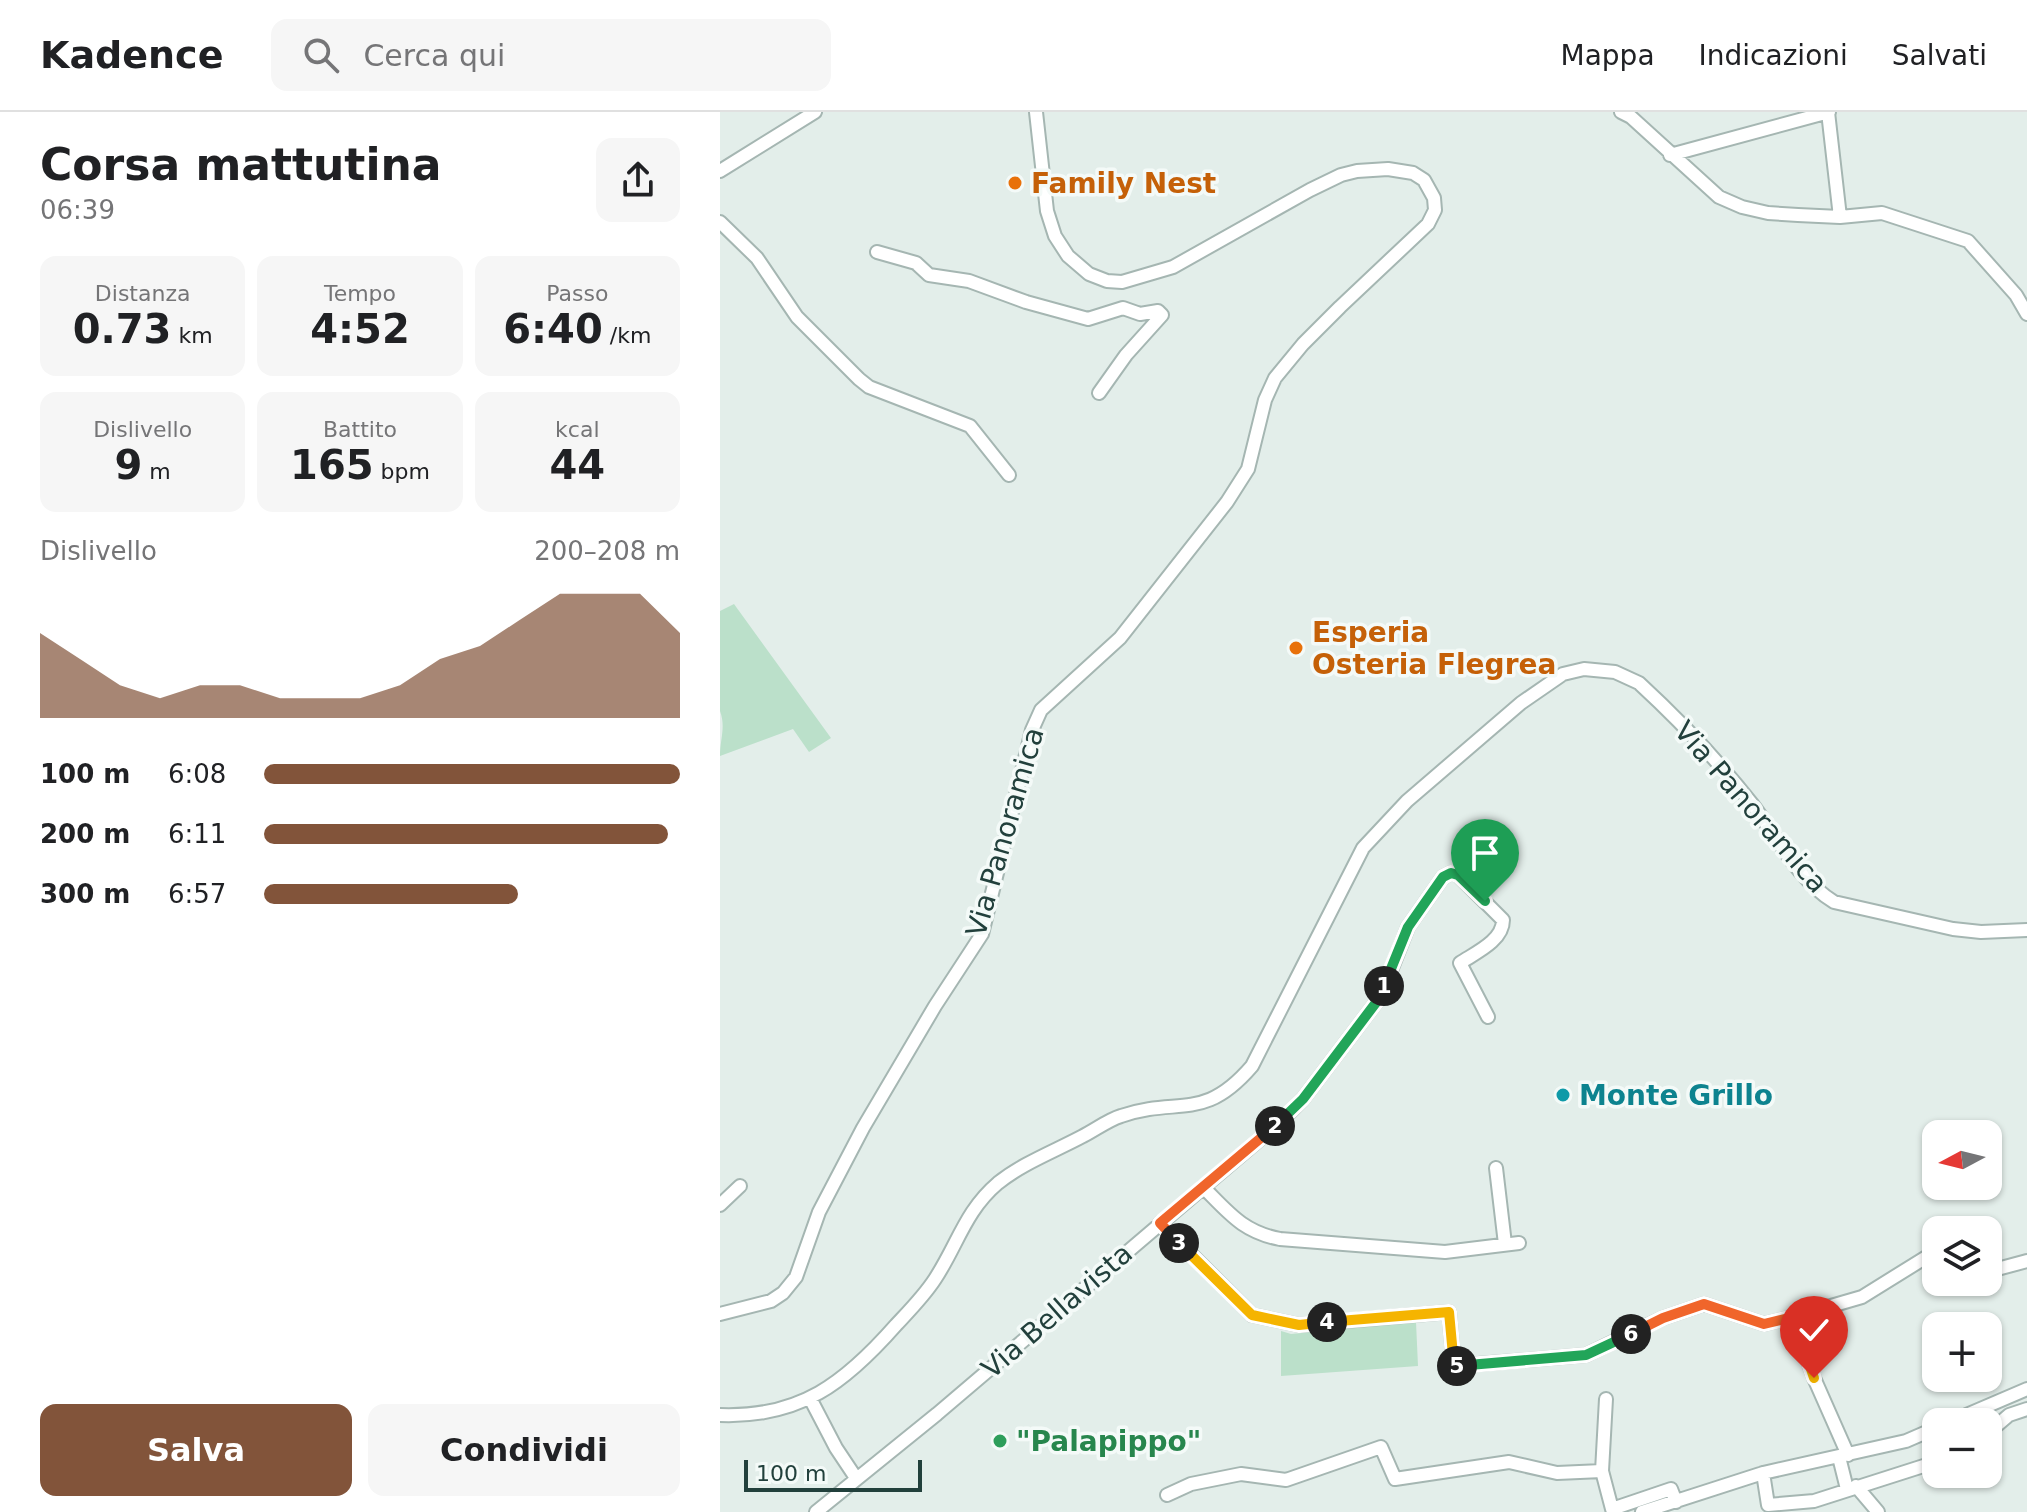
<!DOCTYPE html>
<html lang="it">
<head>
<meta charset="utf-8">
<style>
	:root { --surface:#fff; --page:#f6f6f6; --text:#202124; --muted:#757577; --line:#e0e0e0; --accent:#82543a }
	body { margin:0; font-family:"DejaVu Sans",sans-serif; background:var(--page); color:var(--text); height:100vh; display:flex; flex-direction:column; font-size:30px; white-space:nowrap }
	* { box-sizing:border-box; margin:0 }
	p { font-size:26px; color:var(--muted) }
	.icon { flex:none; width:44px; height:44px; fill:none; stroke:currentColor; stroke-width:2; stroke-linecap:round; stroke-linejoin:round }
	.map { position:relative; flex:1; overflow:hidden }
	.side { display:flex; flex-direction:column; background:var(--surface); width:720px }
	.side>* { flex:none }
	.needle { width:52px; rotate:263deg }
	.controls { position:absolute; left:1202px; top:1008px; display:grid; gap:16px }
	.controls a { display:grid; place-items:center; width:80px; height:80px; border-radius:16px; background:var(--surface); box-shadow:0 2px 6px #0004; font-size:40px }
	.scale { position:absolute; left:24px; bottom:20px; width:178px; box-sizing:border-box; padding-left:8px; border:4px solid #22403c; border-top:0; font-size:22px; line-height:28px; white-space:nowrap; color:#22403c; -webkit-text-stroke:6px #f4faf8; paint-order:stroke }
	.pin { position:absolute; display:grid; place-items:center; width:68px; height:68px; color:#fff; margin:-82px -34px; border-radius:50% 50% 50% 0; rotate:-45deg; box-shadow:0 0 8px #0007 }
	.pin .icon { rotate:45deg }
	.km { position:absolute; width:40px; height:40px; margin:-20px; border-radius:50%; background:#222; color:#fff; font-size:22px; line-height:40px; text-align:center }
	.round { display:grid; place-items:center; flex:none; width:84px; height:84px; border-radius:16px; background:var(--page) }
	.summary { display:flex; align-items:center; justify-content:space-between; height:136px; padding:0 40px }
	h1 { font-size:44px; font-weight:800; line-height:60px }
	.figures { display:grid; grid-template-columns:repeat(3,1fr); gap:12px; height:136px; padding:8px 40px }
	.figures div { display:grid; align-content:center; border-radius:16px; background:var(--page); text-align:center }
	.figures b { font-size:40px; font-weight:800 }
	.figures small { font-size:22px; font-weight:400 }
	.figures p { font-size:22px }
	.chart { height:224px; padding:16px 40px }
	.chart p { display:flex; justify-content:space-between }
	.chart svg { width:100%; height:144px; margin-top:8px; fill:var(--accent); opacity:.7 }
	.primary-button { display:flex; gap:16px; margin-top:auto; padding:16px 40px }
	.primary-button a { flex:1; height:92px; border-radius:16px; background:var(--accent); color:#fff; font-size:32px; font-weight:800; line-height:92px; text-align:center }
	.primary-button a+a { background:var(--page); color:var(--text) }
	ul { padding:0 40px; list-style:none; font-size:26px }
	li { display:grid; grid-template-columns:128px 96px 1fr; align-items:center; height:60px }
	li i { height:20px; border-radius:10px; background:var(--accent) }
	header { display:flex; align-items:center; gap:48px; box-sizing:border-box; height:112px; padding:0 40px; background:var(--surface); border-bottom:2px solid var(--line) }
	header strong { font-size:38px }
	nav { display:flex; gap:44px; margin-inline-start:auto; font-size:28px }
	.search { width:560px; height:72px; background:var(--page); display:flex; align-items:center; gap:20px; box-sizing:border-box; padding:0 28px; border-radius:16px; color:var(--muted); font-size:30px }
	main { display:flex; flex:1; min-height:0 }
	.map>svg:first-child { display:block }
	.green { fill:#bbe0ca }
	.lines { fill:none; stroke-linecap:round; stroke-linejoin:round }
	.minor-casing { stroke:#a5b6b2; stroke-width:16 }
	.minor { stroke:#fff; stroke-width:12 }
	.split-1-casing { stroke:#fff; stroke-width:16 }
	.split-2-casing { stroke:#fff; stroke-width:16 }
	.split-3-casing { stroke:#fff; stroke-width:16 }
	.split-4-casing { stroke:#fff; stroke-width:16 }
	.split-5-casing { stroke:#fff; stroke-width:16 }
	.split-6-casing { stroke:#fff; stroke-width:16 }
	.split-7-casing { stroke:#fff; stroke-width:16 }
	.split-8-casing { stroke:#fff; stroke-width:16 }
	.split-1 { stroke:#22a559; stroke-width:10 }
	.split-2 { stroke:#22a559; stroke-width:10 }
	.split-3 { stroke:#f0652b; stroke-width:10 }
	.split-4 { stroke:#f5b400; stroke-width:10 }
	.split-5 { stroke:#f5b400; stroke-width:10 }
	.split-6 { stroke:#22a559; stroke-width:10 }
	.split-7 { stroke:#f0652b; stroke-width:10 }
	.split-8 { stroke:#f5b400; stroke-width:10 }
	.food-dot { fill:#e8710a; stroke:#f4faf8; stroke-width:3 }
	.culture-dot { fill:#0f9aa8; stroke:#f4faf8; stroke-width:3 }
	.leisure-dot { fill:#2e9e5b; stroke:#f4faf8; stroke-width:3 }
	.labels { text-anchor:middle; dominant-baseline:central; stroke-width:7; stroke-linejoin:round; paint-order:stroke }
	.food-label { font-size:28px; font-weight:bold; fill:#c56008; stroke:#f4faf8; text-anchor:start }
	.street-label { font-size:28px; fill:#22403c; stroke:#f4faf8 }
	.culture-label { font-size:28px; font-weight:bold; fill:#0d838f; stroke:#f4faf8; text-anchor:start }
	.leisure-label { font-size:28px; font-weight:bold; fill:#27864d; stroke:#f4faf8; text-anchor:start }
</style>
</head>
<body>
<header>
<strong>Kadence</strong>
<div class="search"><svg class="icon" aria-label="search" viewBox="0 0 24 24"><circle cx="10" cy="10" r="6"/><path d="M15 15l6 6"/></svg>Cerca qui</div>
<nav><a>Mappa</a><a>Indicazioni</a><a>Salvati</a></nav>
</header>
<main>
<section class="side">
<div class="summary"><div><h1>Corsa mattutina</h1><p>06:39</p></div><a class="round"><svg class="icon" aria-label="share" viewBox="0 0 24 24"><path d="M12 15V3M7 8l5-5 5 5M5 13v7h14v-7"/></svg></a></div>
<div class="figures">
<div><p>Distanza</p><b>0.73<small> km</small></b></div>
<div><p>Tempo</p><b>4:52</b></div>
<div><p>Passo</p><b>6:40<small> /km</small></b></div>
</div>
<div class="figures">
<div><p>Dislivello</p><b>9<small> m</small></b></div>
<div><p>Battito</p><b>165<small> bpm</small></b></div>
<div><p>kcal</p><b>44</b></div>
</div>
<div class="chart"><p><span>Dislivello</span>200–208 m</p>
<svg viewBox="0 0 160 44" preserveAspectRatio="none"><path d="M0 44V18L10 26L20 34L30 38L40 34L50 34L60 38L70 38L80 38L90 34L100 26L110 22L120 14L130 6L140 6L150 6L160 18V44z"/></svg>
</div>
<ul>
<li><b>100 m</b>6:08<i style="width:100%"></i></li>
<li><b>200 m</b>6:11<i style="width:97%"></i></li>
<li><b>300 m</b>6:57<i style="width:61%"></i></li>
</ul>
<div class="primary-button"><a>Salva</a><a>Condividi</a></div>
</section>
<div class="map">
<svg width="1307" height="1400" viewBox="0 0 1307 1400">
	<rect width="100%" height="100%" fill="#e3eeea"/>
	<path class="green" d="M14,492L111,626L89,640L73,617L0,644C0,627 6,615 0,599V499Z
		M696,1210L698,1254L561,1264V1219L571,1222Z"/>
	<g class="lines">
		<defs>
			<path id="minor" d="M901,0L911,5L999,85L1022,95L1048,101L1078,103L1120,105L1162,101L1248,129L1296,183L1307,202
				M1108,0L1120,105
				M950,43L1109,0
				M0,59L95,0
				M0,110L37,146L77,205L139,267L149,275L250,314L289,363
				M157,140L196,151L209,163L249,169L306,190L368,207L403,196L420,202L438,199L442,203L406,243L379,281
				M776,1056L785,1132
				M483,1075C509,1101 523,1120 560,1127L725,1140L799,1131
				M0,1093L20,1074
				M440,1111L532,1203L579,1213L729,1200L734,1254L866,1243L943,1206L984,1192L1044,1212L1073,1205L1142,1185L1216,1139
				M1268,1156H1281L1307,1149
				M0,1202L51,1189L63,1181L76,1165L99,1100L143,1016L215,894L262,822L312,618L321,598L400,526L507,390L528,357L545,288L555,266L583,232L620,195L708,112L715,98L714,86L704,68L693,61L668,57L637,59L621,63L590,78L453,155L402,170L387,169L369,162L348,144L335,124L327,99L316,0
				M1073,1205L1094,1266L1128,1343
				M91,1288L116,1336L136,1366
				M0,1303C80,1306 125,1271 176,1213C190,1198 204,1184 215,1167C238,1132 245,1099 278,1071C303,1051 335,1039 363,1024C375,1018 388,1008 401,1004C459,984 483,1011 532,954L643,736L687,689L801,591L843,562L864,557L895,560L919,571C958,607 999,650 1032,692C1058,726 1077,767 1114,790L1233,817L1261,820L1307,818
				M1230,1310L1307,1277
				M1268,1321L1289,1303L1307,1297
				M1119,1345L1127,1377
				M882,1359L886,1287
				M1043,1361L1048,1393L1094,1389L1216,1350
				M1136,1374L1158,1400
				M447,1383L471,1372L521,1362L566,1368L661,1335L675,1367L789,1350L837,1361L882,1359L892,1397L951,1377L956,1390
				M96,1400L217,1302L560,1010L583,987L661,884L688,815L723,765L731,761L738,763L783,808C783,829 755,841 740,851L768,905
				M922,1400L1043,1361L1186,1329L1216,1316"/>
		</defs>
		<use href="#minor" class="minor-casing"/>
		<use href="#minor" class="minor"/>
	</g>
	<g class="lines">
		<defs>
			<path id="split-1" d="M664,874L688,815L723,765L731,761L738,763L765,789"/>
			<path id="split-2" d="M555,1014L583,987L661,884L664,874"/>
			<path id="split-3" d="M459,1131L440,1111L555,1014"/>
			<path id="split-4" d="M459,1131L532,1203L579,1213L607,1210"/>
			<path id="split-5" d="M607,1210L729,1200L734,1254H737"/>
			<path id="split-6" d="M737,1254L866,1243L911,1222"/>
			<path id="split-7" d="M911,1222L943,1206L984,1192L1044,1212L1073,1205L1075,1210"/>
			<path id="split-8" d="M1075,1210L1094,1266"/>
		</defs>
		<use href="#split-1" class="split-1-casing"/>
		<use href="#split-2" class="split-2-casing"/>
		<use href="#split-3" class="split-3-casing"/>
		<use href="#split-4" class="split-4-casing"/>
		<use href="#split-5" class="split-5-casing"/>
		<use href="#split-6" class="split-6-casing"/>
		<use href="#split-7" class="split-7-casing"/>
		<use href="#split-8" class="split-8-casing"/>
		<use href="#split-1" class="split-1"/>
		<use href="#split-2" class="split-2"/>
		<use href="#split-3" class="split-3"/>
		<use href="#split-4" class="split-4"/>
		<use href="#split-5" class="split-5"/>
		<use href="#split-6" class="split-6"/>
		<use href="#split-7" class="split-7"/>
		<use href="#split-8" class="split-8"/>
	</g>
	<g class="food-dot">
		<circle cx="295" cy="71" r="8"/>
		<circle cx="576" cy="536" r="8"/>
	</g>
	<circle class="culture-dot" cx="843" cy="983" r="8"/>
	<circle class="leisure-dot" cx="280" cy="1329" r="8"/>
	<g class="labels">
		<g class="food-label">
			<text x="311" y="71">Family Nest</text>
			<text x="592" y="520">Esperia<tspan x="592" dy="32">Osteria Flegrea</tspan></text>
		</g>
		<g class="street-label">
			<text transform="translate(1031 695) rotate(49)">Via Panoramica</text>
			<text transform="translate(285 720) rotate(-74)">Via Panoramica</text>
			<text transform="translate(337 1199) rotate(-41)">Via Bellavista</text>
		</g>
		<g class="culture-label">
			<text x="859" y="983">Monte Grillo</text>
		</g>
		<g class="leisure-label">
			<text x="296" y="1329">"Palapippo"</text>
		</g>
	</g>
</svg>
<div class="controls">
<a><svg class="needle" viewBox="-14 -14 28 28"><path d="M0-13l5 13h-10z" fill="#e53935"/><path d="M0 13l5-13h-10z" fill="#757577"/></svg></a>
<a><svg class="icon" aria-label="layers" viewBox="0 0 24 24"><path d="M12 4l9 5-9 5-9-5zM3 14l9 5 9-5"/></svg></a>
<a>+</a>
<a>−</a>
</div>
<div class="scale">100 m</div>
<div class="pin" style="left:765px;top:789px;background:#1e9e55"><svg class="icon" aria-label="arrive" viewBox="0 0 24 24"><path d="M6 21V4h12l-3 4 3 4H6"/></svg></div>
<div class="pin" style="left:1094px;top:1266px;background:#d93025"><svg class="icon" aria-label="check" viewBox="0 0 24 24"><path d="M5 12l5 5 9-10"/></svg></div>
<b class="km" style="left:664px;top:874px">1</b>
<b class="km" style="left:555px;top:1014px">2</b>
<b class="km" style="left:459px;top:1131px">3</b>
<b class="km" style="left:607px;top:1210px">4</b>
<b class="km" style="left:737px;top:1254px">5</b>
<b class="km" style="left:911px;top:1222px">6</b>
</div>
</main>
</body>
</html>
